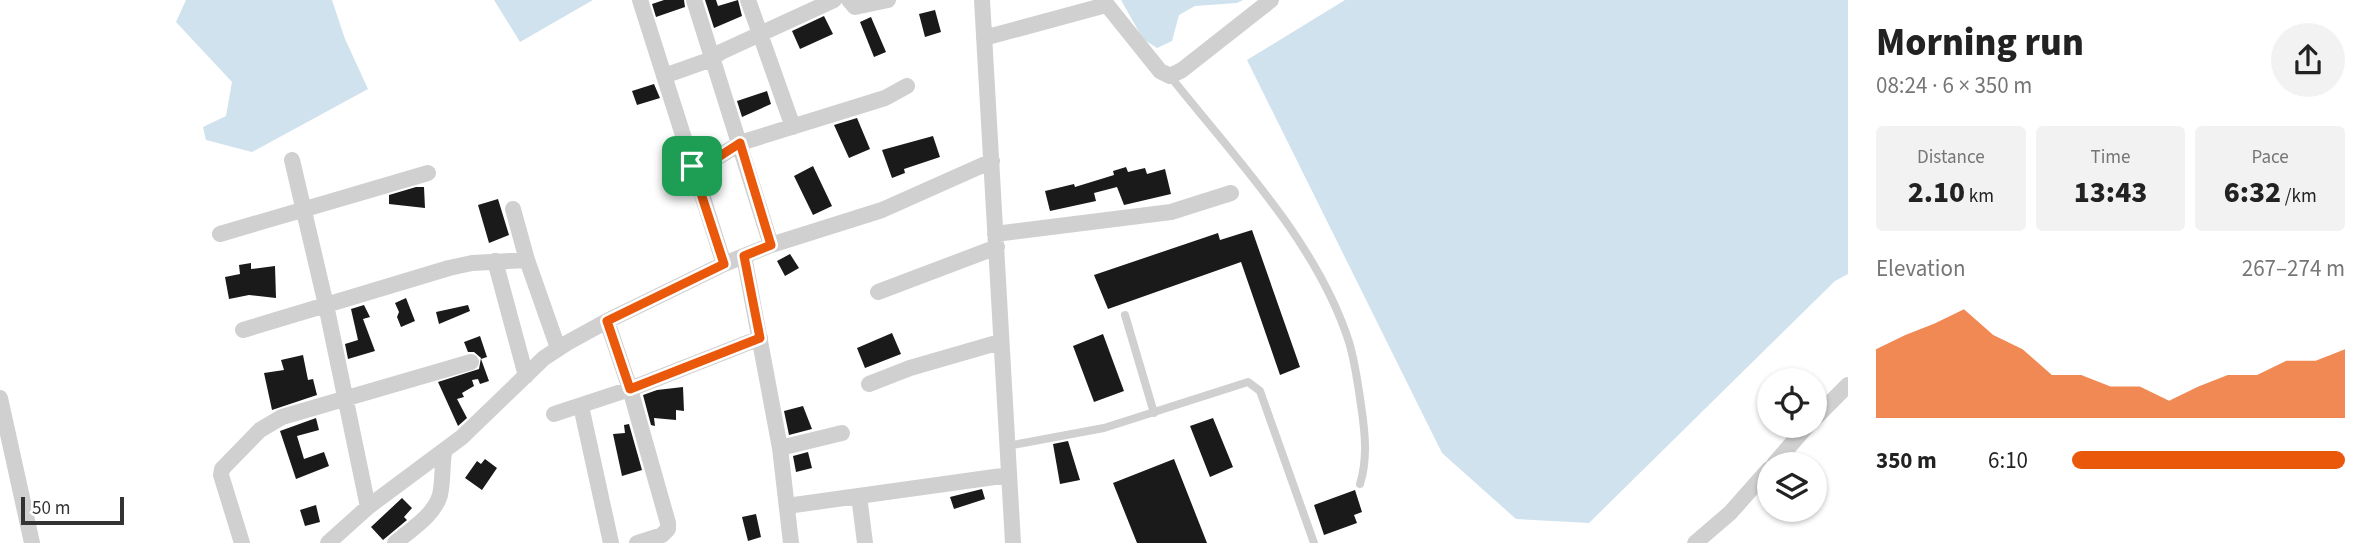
<!DOCTYPE html>
<html lang="en">
<head>
<meta charset="utf-8">
<style>
	:root { --surface:#fff; --page:#f2f2f2; --text:#222; --muted:#767676; --accent:#ea580c }
	body { margin:0; font-family:"Source Sans 3",sans-serif; background:var(--page); color:var(--text); height:100vh; display:flex; flex-direction:column; font-size:26px; white-space:nowrap }
	* { box-sizing:border-box; margin:0 }
	p { font-size:23px; color:var(--muted) }
	.icon { flex:none; width:38px; height:38px; fill:none; stroke:currentColor; stroke-width:2; stroke-linecap:round; stroke-linejoin:round }
	.map { position:relative; flex:1; overflow:hidden }
	.details { display:flex; flex-direction:column; background:var(--surface); width:525px }
	.details>* { flex:none }
	.fabs { position:absolute; left:1757px; top:368px; display:grid; gap:14px }
	.fabs a { display:grid; place-items:center; width:70px; height:70px; border-radius:50%; background:var(--surface); box-shadow:0 2px 5px #0004; font-size:35px }
	.scale { position:absolute; left:21px; bottom:18px; width:103px; box-sizing:border-box; padding-left:7px; border:4px solid #333; border-top:0; font-size:19px; line-height:24px; white-space:nowrap; color:#333; -webkit-text-stroke:5px #fff; paint-order:stroke }
	.pin { position:absolute; display:grid; place-items:center; width:60px; height:60px; color:#fff; margin:-30px; border-radius:14px; box-shadow:0 4px 10px #0006 }
	.round { display:grid; place-items:center; flex:none; width:74px; height:74px; border-radius:37px; background:var(--page) }
	.overview { display:flex; align-items:center; justify-content:space-between; height:119px; padding:0 28px }
	h1 { font-size:38px; font-weight:800; line-height:52px }
	.figures { display:grid; grid-template-columns:repeat(3,1fr); gap:10px; height:119px; padding:7px 28px }
	.figures div { display:grid; align-content:center; border-radius:7px; background:var(--page); text-align:center }
	.figures b { font-size:30px; font-weight:800 }
	.figures small { font-size:19px; font-weight:400 }
	.figures p { font-size:19px }
	.chart { height:196px; padding:14px 28px }
	.chart p { display:flex; justify-content:space-between }
	.chart svg { width:100%; height:126px; margin-top:7px; fill:var(--accent); opacity:.7 }
	ul { padding:0 28px; list-style:none; font-size:23px }
	li { display:grid; grid-template-columns:112px 84px 1fr; align-items:center; height:52px }
	li i { height:18px; border-radius:9px; background:var(--accent) }
	main { display:flex; flex:1; min-height:0 }
	.map>svg:first-child { display:block }
	.water { fill:#cfe2ee }
	.building { fill:#1a1a1a }
	.lines { fill:none; stroke-linecap:round; stroke-linejoin:round }
	.lane { stroke:#d0d0d0; stroke-width:8 }
	.street { stroke:#d0d0d0; stroke-width:16 }
	.route-casing { stroke:#fff; stroke-width:14 }
	.route { stroke:#ea580c; stroke-width:9 }
</style>
</head>
<body>
<main>
<div class="map">
<svg width="1848" height="543" viewBox="0 0 1848 543">
	<rect width="100%" height="100%" fill="#fff"/>
	<path class="water" d="M186,0H332L345,39L368,89L252,152L206,140L203,127L226,116L232,82L176,22Z
		M494,0H593L520,42Z
		M1121,0H1243L1237,3L1195,6L1179,15L1172,41L1157,48L1143,39Z
		M1345,0H1848V274L1835,281L1589,523L1516,519L1442,453L1247,60Z"/>
	<path class="building" d="M664,0H684L685,7L656,17L652,4Z
		M705,0H716L718,6L738,0L742,16L714,28Z
		M935,10L941,32L925,37L919,14Z
		M824,16L833,34L800,49L792,31Z
		M871,17L886,52L874,57L860,22Z
		M654,84L660,98L637,105L632,91Z
		M767,91L771,104L742,117L737,101Z
		M857,118L870,149L849,158L834,125Z
		M933,136L940,157L904,169L905,173L892,178L882,150Z
		M813,166L832,206L813,215L794,176Z
		M1126,167L1128,172L1145,168L1147,174L1165,169L1171,194L1124,205L1117,187L1094,193L1096,201L1050,211L1045,191L1074,184L1075,187L1114,175L1113,171Z
		M416,187H424L425,208L389,204V195Z
		M498,199L509,235L489,243L478,205Z
		M1252,230L1300,367L1280,375L1241,262L1108,309L1094,275L1218,233L1220,240Z
		M790,254L799,268L785,276L777,261Z
		M251,263V269L275,266L276,298L249,295L229,299L225,277L240,274L239,265Z
		M406,298L415,321L401,327L397,317L399,312L395,303Z
		M364,305L370,317L363,319L375,351L348,359L345,344L358,340L351,309Z
		M468,305L470,311L439,324L436,312Z
		M892,333L901,354L865,368L857,348Z
		M1103,334L1124,391L1094,402L1073,346Z
		M480,336L487,357L481,359L489,381L480,384L478,379L472,380L474,386L462,393L464,397L457,399L467,418L458,426L438,382L479,369L481,358L474,352H468L464,342Z
		M303,355L308,380L313,379L317,395L272,410L264,373L284,370L281,360Z
		M683,387L684,411L676,410V420L654,418L655,426L651,425L643,395L657,390Z
		M803,406L812,429L789,435L784,411Z
		M316,418L319,430L297,436L304,459L324,452L329,466L296,479L280,431Z
		M1213,418L1233,467L1210,477L1190,426Z
		M629,424L642,470L622,476L613,434L625,433L624,425Z
		M1068,441L1080,480L1060,484L1053,444Z
		M808,452L812,468L796,472L793,456Z
		M485,459L497,468L482,490L465,478L477,461L481,464Z
		M1174,459L1207,543H1137L1113,483Z
		M982,489L985,499L954,509L950,497Z
		M1355,490L1362,512L1354,515L1357,523L1324,535L1314,505Z
		M402,498L412,508L404,517L407,520L383,540L371,527Z
		M316,505L320,522L305,526L300,510Z
		M756,514L761,537L748,541L742,517Z"/>
	<g class="lines">
		<path class="lane" d="M1170,76C1234,157 1317,242 1349,342C1355,362 1358,384 1361,405C1365,432 1368,458 1360,484
			M1125,315L1154,413
			M1007,446L1104,428L1248,382L1260,391L1314,543"/>
		<path class="street" d="M640,0L724,264
			M694,0L771,245
			M748,0L793,127
			M849,0L855,7L888,0
			M982,0L1013,543
			M1103,0L1160,71L1170,76L1182,70L1271,0
			M984,38L1106,5
			M664,76L712,59L721,52L834,0
			M292,160L326,305L368,507
			M692,166L720,156L740,143L885,98L907,86
			M513,209L527,260L558,348
			M220,234L428,173
			M995,234L1171,212L1231,193
			M744,256L780,448L791,543
			M495,261L526,376
			M878,292L997,247
			M607,321L630,389L668,523V529L662,535L637,543
			M243,330L449,268L472,263L527,260
			M869,384L910,368L1000,342
			M0,398L32,543
			M581,406L611,543
			M554,414L630,389L760,338
			M1815,418L1848,385
			M780,448L842,433
			M1774,464L1808,425
			M859,496L865,543
			M787,506L1009,475
			M242,543L221,475L222,469L260,430L282,417L471,362
			M328,543L368,507L462,437L544,358L567,343L607,321L724,264L771,245L882,210L992,161
			M395,543C410,530 434,516 440,495C443,482 442,466 444,452
			M1695,543L1730,513L1769,469"/>
	</g>
	<g class="lines">
		<defs>
			<path id="route" d="M740,143L771,245L744,256L760,338L630,389L607,321L724,264L692,166L720,156Z"/>
		</defs>
		<use href="#route" class="route-casing"/>
		<use href="#route" class="route"/>
	</g>
</svg>
<div class="fabs">
<a><svg class="icon" aria-label="locate" viewBox="0 0 24 24"><circle cx="12" cy="12" r="6"/><path d="M12 2v4M12 18v4M2 12h4M18 12h4"/></svg></a>
<a><svg class="icon" aria-label="layers" viewBox="0 0 24 24"><path d="M12 4l9 5-9 5-9-5zM3 14l9 5 9-5"/></svg></a>
</div>
<div class="scale">50 m</div>
<div class="pin" style="left:692px;top:166px;background:#1e9e55"><svg class="icon" aria-label="arrive" viewBox="0 0 24 24"><path d="M6 21V4h12l-3 4 3 4H6"/></svg></div>
</div>
<section class="details">
<div class="overview"><div><h1>Morning run</h1><p>08:24 · 6 × 350 m</p></div><a class="round"><svg class="icon" aria-label="share" viewBox="0 0 24 24"><path d="M12 15V3M7 8l5-5 5 5M5 13v7h14v-7"/></svg></a></div>
<div class="figures">
<div><p>Distance</p><b>2.10<small> km</small></b></div>
<div><p>Time</p><b>13:43</b></div>
<div><p>Pace</p><b>6:32<small> /km</small></b></div>
</div>
<div class="chart"><p><span>Elevation</span>267–274 m</p>
<svg viewBox="0 0 160 44" preserveAspectRatio="none"><path d="M0 44V20L10 15L20 11L30 6L40 15L50 20L60 29L70 29L80 33L90 33L100 38L110 33L120 29L130 29L140 24L150 24L160 20V44z"/></svg>
</div>
<ul>
<li><b>350 m</b>6:10<i style="width:100%"></i></li>
</ul>
</section>
</main>
</body>
</html>
